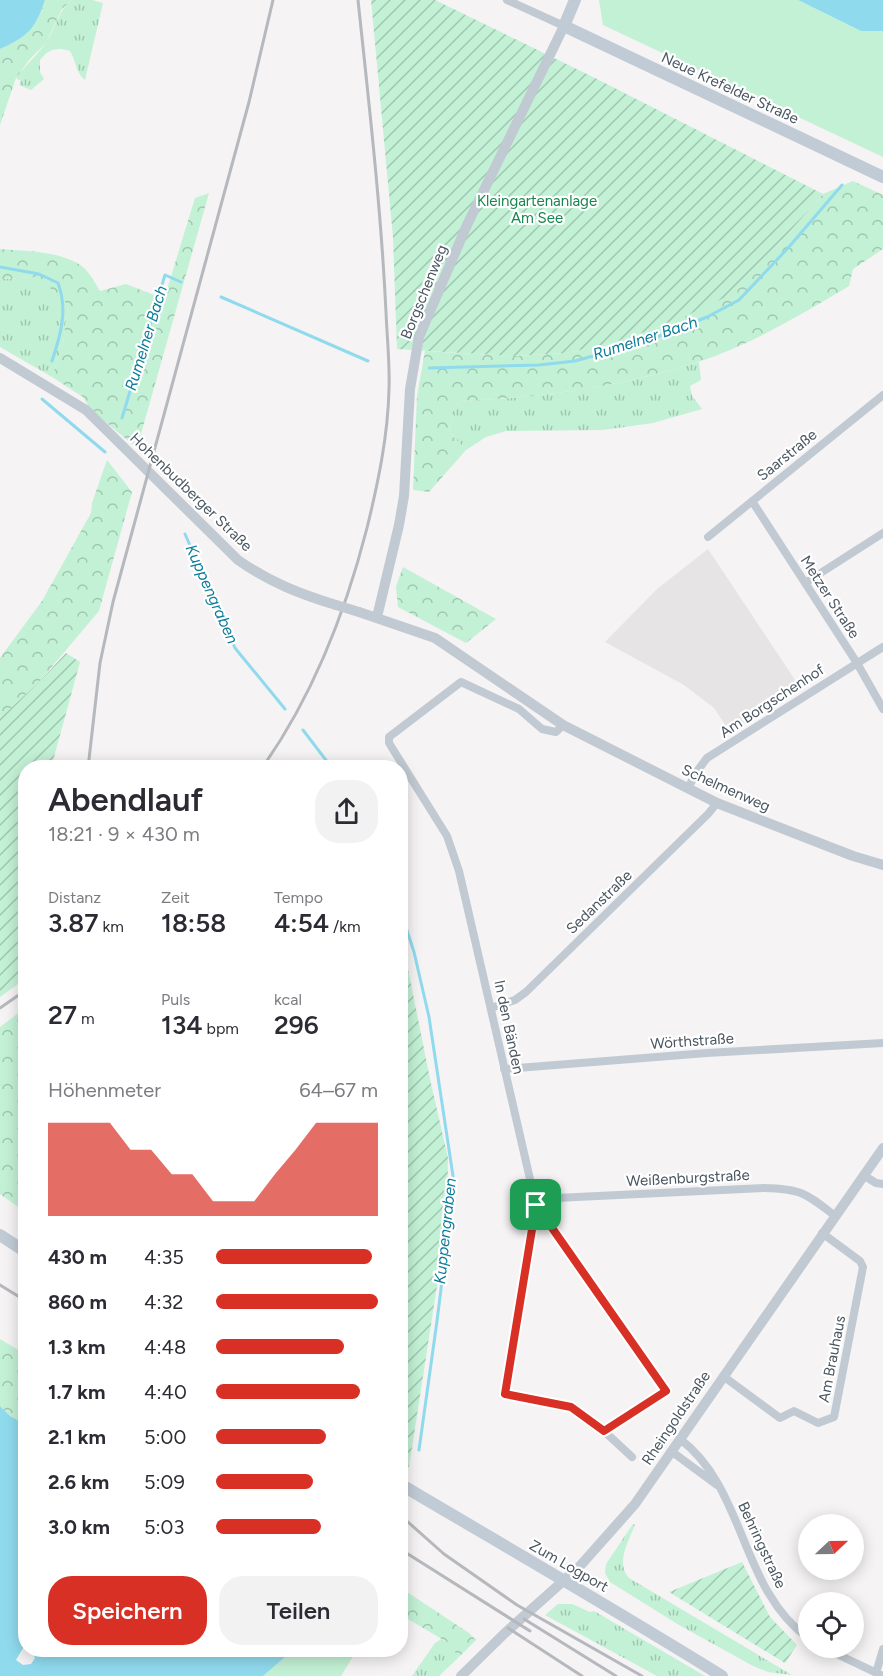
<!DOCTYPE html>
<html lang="de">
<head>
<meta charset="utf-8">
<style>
	:root { --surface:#fff; --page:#f2f2f3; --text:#2b2b33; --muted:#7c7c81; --accent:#d93025 }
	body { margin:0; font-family:Figtree,sans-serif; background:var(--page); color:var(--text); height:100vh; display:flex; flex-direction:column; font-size:22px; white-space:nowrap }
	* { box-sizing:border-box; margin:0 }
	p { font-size:20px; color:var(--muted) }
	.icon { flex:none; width:33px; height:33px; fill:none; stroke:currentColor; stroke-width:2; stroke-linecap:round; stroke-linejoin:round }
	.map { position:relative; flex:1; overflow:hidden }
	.drawer { position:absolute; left:18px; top:760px; width:390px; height:897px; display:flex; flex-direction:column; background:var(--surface); border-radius:24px; box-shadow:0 3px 15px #0003 }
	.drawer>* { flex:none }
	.needle { width:39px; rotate:68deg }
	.controls { position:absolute; left:798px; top:1514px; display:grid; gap:12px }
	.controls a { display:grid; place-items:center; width:66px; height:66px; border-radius:50%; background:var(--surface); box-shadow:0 3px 15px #0003; font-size:30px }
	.pin { position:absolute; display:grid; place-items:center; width:51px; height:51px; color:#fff; margin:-26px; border-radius:12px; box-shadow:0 3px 9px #0006 }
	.round { display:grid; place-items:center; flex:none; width:63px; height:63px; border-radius:24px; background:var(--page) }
	.summary { display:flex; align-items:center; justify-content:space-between; height:102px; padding:0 30px }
	h1 { font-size:33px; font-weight:600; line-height:45px }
	.stats { display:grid; grid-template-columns:repeat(3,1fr); gap:9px; height:102px; padding:6px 30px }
	.stats div { display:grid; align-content:center }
	.stats b { font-size:26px; font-weight:600 }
	.stats small { font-size:16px; font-weight:400 }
	.stats p { font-size:16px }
	.chart { height:168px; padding:12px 30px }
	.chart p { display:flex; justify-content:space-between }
	.chart svg { width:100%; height:108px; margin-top:6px; fill:var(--accent); opacity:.7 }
	.action { display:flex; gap:12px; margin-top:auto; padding:12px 30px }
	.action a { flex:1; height:69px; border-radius:24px; background:var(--accent); color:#fff; font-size:24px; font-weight:600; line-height:69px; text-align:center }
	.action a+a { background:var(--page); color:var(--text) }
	ul { padding:0 30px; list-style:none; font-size:20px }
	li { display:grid; grid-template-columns:96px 72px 1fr; align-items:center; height:45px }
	li i { height:15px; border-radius:8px; background:var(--accent) }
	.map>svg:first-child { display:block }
	.education { fill:#e6e4e5 }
	.grass { fill:url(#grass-tufts) }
	.forest { fill:url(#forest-crowns) }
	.park { fill:#c3f1d5 }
	.garden { fill:url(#garden-furrows) }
	.water { fill:#90daee }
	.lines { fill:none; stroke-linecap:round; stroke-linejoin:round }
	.stream { stroke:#90daee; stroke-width:3 }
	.minor { stroke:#c1cad2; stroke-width:8 }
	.tertiary { stroke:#c1cad2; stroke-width:10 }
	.secondary { stroke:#c1cbd6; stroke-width:12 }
	.rail { stroke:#b5b8bd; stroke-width:3 }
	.tertiary-bridge { stroke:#c1cad2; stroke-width:10 }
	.route-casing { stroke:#fff; stroke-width:12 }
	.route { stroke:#d93025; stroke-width:8 }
	.labels { text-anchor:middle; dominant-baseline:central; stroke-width:4.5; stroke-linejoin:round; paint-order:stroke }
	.street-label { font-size:15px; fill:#4a5661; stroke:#fff }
	.park-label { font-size:15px; fill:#17864f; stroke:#fff }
	.water-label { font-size:16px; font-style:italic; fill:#0c7c9b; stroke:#fff }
</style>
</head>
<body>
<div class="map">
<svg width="883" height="1676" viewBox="0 0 883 1676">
	<defs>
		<pattern id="grass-tufts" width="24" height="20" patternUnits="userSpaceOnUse" patternTransform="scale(1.5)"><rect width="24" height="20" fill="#c3f1d5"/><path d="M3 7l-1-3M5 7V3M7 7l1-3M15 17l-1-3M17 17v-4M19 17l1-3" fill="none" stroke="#a0c6b0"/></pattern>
		<pattern id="forest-crowns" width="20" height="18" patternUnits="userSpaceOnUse" patternTransform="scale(1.5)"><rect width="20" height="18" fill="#c3f1d5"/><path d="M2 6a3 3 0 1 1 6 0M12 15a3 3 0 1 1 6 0" fill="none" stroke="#a0c6b0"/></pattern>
		<pattern id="garden-furrows" width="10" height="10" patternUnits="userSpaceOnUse" patternTransform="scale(1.5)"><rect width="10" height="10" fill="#c3f1d5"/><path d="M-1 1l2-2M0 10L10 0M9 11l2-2" fill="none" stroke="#a0c6b0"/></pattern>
	</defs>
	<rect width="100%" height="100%" fill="#f5f3f3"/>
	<path class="education" d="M708,549L801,689L730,732L714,708L684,685L605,642L657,589Z"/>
	<path class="grass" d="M71,0H92L103,3L85,80C76,73 76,61 70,51C56,47 49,49 40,60V72L44,79L31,90L19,85L21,81L16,78C26,64 39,54 47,41C56,27 58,12 71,0Z
		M33,277L47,284L68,305L63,343L52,377L0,347V279Z
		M699,362L701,380L690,386L692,396L702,409L653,423L603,430L506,431L486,437L466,450L450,433L453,410L459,401C517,399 576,392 632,380C655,375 677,368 699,362Z
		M633,1524L635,1525C629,1540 615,1563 629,1578L792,1675L768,1672L753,1666L679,1625L610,1582L605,1573L606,1564Z
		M558,1604H572L590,1612L594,1611L705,1676H657L545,1615Z
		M441,1639L447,1642L459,1657L439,1676H412L435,1643Z"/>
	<path class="forest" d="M45,0H71L62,9L46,43L29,60L16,78L0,125V49C28,36 35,30 45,0Z
		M853,181L883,195V249L853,269L849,286C801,315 750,345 698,362C621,387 539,398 459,401L453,410L450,433L466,450L429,492L413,490L417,396L425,351L512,356L566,353L612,343L675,321L779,244L823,194Z
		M209,193L137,448L91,410L83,397L52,377L63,343L68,305L47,285L33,277L0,279V249C25,251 63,251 83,267C90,273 95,283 100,291L126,284L154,295L165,296L195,198Z
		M107,460L132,492L99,611L38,683L0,718V658L42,601L91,513L92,503Z
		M403,567L496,619L466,643L398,607L396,586Z
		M25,1008V1212L0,1194V1027Z
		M0,1339L25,1354V1424L10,1416L0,1406Z
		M401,1588L469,1633L476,1640L459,1657L447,1642L401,1615Z"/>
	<path class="park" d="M599,0H798L861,31H883V157L603,25Z
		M281,1650H357L341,1676H263L285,1656Z"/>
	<path class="garden" d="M371,0H435L591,76L823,194L779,244L726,297L675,321L612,343L566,353L512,356L397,349L393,237Z
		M66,653L80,662L51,768H26L25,979L0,997V718L38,683Z
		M400,929L430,1079L448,1158L447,1221L409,1467L400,1463Z
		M742,1562L770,1617L797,1645L785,1663L669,1592Z"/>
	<path class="water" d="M0,0H45C35,30 28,36 0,49Z
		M798,0H883V31H861Z
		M0,1406L10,1416L25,1424L26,1648H23L16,1660L23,1665L31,1664L35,1658L32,1650H281L286,1656L263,1676H0Z"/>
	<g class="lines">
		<path class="stream" d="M0,267L39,274L58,283C68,310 61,334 52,361
			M221,297L368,361
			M429,368L539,365L575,361L644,342L707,317L739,300L788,248L842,185
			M42,399L105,452
			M122,418L165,275L181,282
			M185,534L235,648L285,709
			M303,730L332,768
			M400,909L414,952L429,1017L453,1176L450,1217L437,1321L419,1450"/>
		<path class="minor" d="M507,0L564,26
			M752,501L857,663L883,709
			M708,537L883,395
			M805,583L883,533
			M563,725L556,732L542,729L519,709L461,682L389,737V743L447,836L459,871L536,1205L666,1391L604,1431
			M688,788L698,770L707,758L883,647
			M491,1008L515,1000L526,992L708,814L717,803
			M504,1069L707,1053L883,1043
			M863,1175L876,1183L883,1184
			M723,1376L780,1418L794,1411L818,1423L834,1417L863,1267L860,1261L822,1233
			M680,1439C746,1489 740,1589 808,1638
			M671,1451L717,1485
			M632,1457L604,1431L571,1407L505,1394L536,1205L556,1198L764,1188C802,1189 805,1193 834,1215
			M822,1647L883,1676
			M876,1673L883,1649"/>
		<path class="tertiary" d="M0,358L86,410L238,560C269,582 300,594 336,605
			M359,612L435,638L563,725L717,803L853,856L883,865
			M377,617L399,525L404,496L410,389L419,337L467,225L564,26
			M461,1676L505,1633L580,1566L635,1504L883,1148"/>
		<path class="secondary" d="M575,0L564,26L883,177
			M0,1235L26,1252
			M400,1484C508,1548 616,1610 722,1676"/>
		<path class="rail" d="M88,768L100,663L113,602L249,102L273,0
			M262,768C313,696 345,614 367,528C378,483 388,436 389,389C390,364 387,338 386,312C381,208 369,104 358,0
			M0,1008L26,990
			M0,1285L26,1301
			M400,1515L444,1554L517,1605L642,1676
			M400,1549L530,1631
			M524,1619L616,1676
			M508,1628L582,1676"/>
		<path class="tertiary-bridge" d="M336,605L359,612"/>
	</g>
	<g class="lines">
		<defs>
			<path id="route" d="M536,1205L666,1391L604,1431L571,1407L505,1394Z"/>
		</defs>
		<use href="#route" class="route-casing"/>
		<use href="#route" class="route"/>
	</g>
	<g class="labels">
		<g class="street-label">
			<text transform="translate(730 88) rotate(25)">Neue Krefelder Straße</text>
			<text transform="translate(424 292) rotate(-68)">Borgschenweg</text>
			<text transform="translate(787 455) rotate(-39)">Saarstraße</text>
			<text transform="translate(191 492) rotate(44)">Hohenbudberger Straße</text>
			<text transform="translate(830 597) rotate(57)">Metzer Straße</text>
			<text transform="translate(772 701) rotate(-33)">Am Borgschenhof</text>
			<text transform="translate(726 788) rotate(24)">Schelmenweg</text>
			<text transform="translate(599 902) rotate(-44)">Sedanstraße</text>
			<text transform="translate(509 1027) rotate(78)">In den Bänden</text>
			<text transform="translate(692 1041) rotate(-4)">Wörthstraße</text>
			<text transform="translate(688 1178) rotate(-3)">Weißenburgstraße</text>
			<text transform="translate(832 1359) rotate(-79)">Am Brauhaus</text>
			<text transform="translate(676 1418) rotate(-56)">Rheingoldstraße</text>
			<text transform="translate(762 1545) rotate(65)">Behringstraße</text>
			<text transform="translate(569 1566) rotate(30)">Zum Logport</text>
		</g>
		<g class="park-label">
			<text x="537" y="201">Kleingartenanlage<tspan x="537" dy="17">Am See</tspan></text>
		</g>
		<g class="water-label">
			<text transform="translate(146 338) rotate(-73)">Rumelner Bach</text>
			<text transform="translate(645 338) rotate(-18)">Rumelner Bach</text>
			<text transform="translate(212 594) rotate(66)">Kuppengraben</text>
			<text transform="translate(445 1231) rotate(-84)">Kuppengraben</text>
		</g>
	</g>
</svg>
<div class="controls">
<a><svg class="needle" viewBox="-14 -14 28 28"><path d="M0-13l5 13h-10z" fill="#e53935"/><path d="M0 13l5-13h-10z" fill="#7c7c81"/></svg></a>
<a><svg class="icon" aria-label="locate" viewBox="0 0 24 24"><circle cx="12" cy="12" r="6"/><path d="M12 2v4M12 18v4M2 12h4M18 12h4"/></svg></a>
</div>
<div class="pin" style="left:536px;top:1205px;background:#1e9e55"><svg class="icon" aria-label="arrive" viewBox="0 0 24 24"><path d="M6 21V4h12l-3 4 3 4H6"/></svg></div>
<section class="drawer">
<div class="summary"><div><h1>Abendlauf</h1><p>18:21 · 9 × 430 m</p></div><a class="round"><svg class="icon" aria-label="share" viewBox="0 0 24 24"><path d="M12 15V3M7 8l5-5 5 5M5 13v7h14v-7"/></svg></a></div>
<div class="stats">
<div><p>Distanz</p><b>3.87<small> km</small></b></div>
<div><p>Zeit</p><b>18:58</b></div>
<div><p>Tempo</p><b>4:54<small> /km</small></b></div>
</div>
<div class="stats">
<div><b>27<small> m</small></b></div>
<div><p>Puls</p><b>134<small> bpm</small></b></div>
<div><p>kcal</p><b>296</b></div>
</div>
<div class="chart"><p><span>Höhenmeter</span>64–67 m</p>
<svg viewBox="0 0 160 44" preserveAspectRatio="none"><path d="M0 44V6L10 6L20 6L30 6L40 17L50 17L60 27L70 27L80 38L90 38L100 38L110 27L120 17L130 6L140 6L150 6L160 6V44z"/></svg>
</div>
<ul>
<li><b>430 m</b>4:35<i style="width:96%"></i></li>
<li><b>860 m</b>4:32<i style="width:100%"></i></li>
<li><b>1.3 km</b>4:48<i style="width:79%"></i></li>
<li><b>1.7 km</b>4:40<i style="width:89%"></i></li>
<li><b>2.1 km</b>5:00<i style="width:68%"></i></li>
<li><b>2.6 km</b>5:09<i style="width:60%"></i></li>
<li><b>3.0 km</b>5:03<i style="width:65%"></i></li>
</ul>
<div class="action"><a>Speichern</a><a>Teilen</a></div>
</section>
</div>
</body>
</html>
